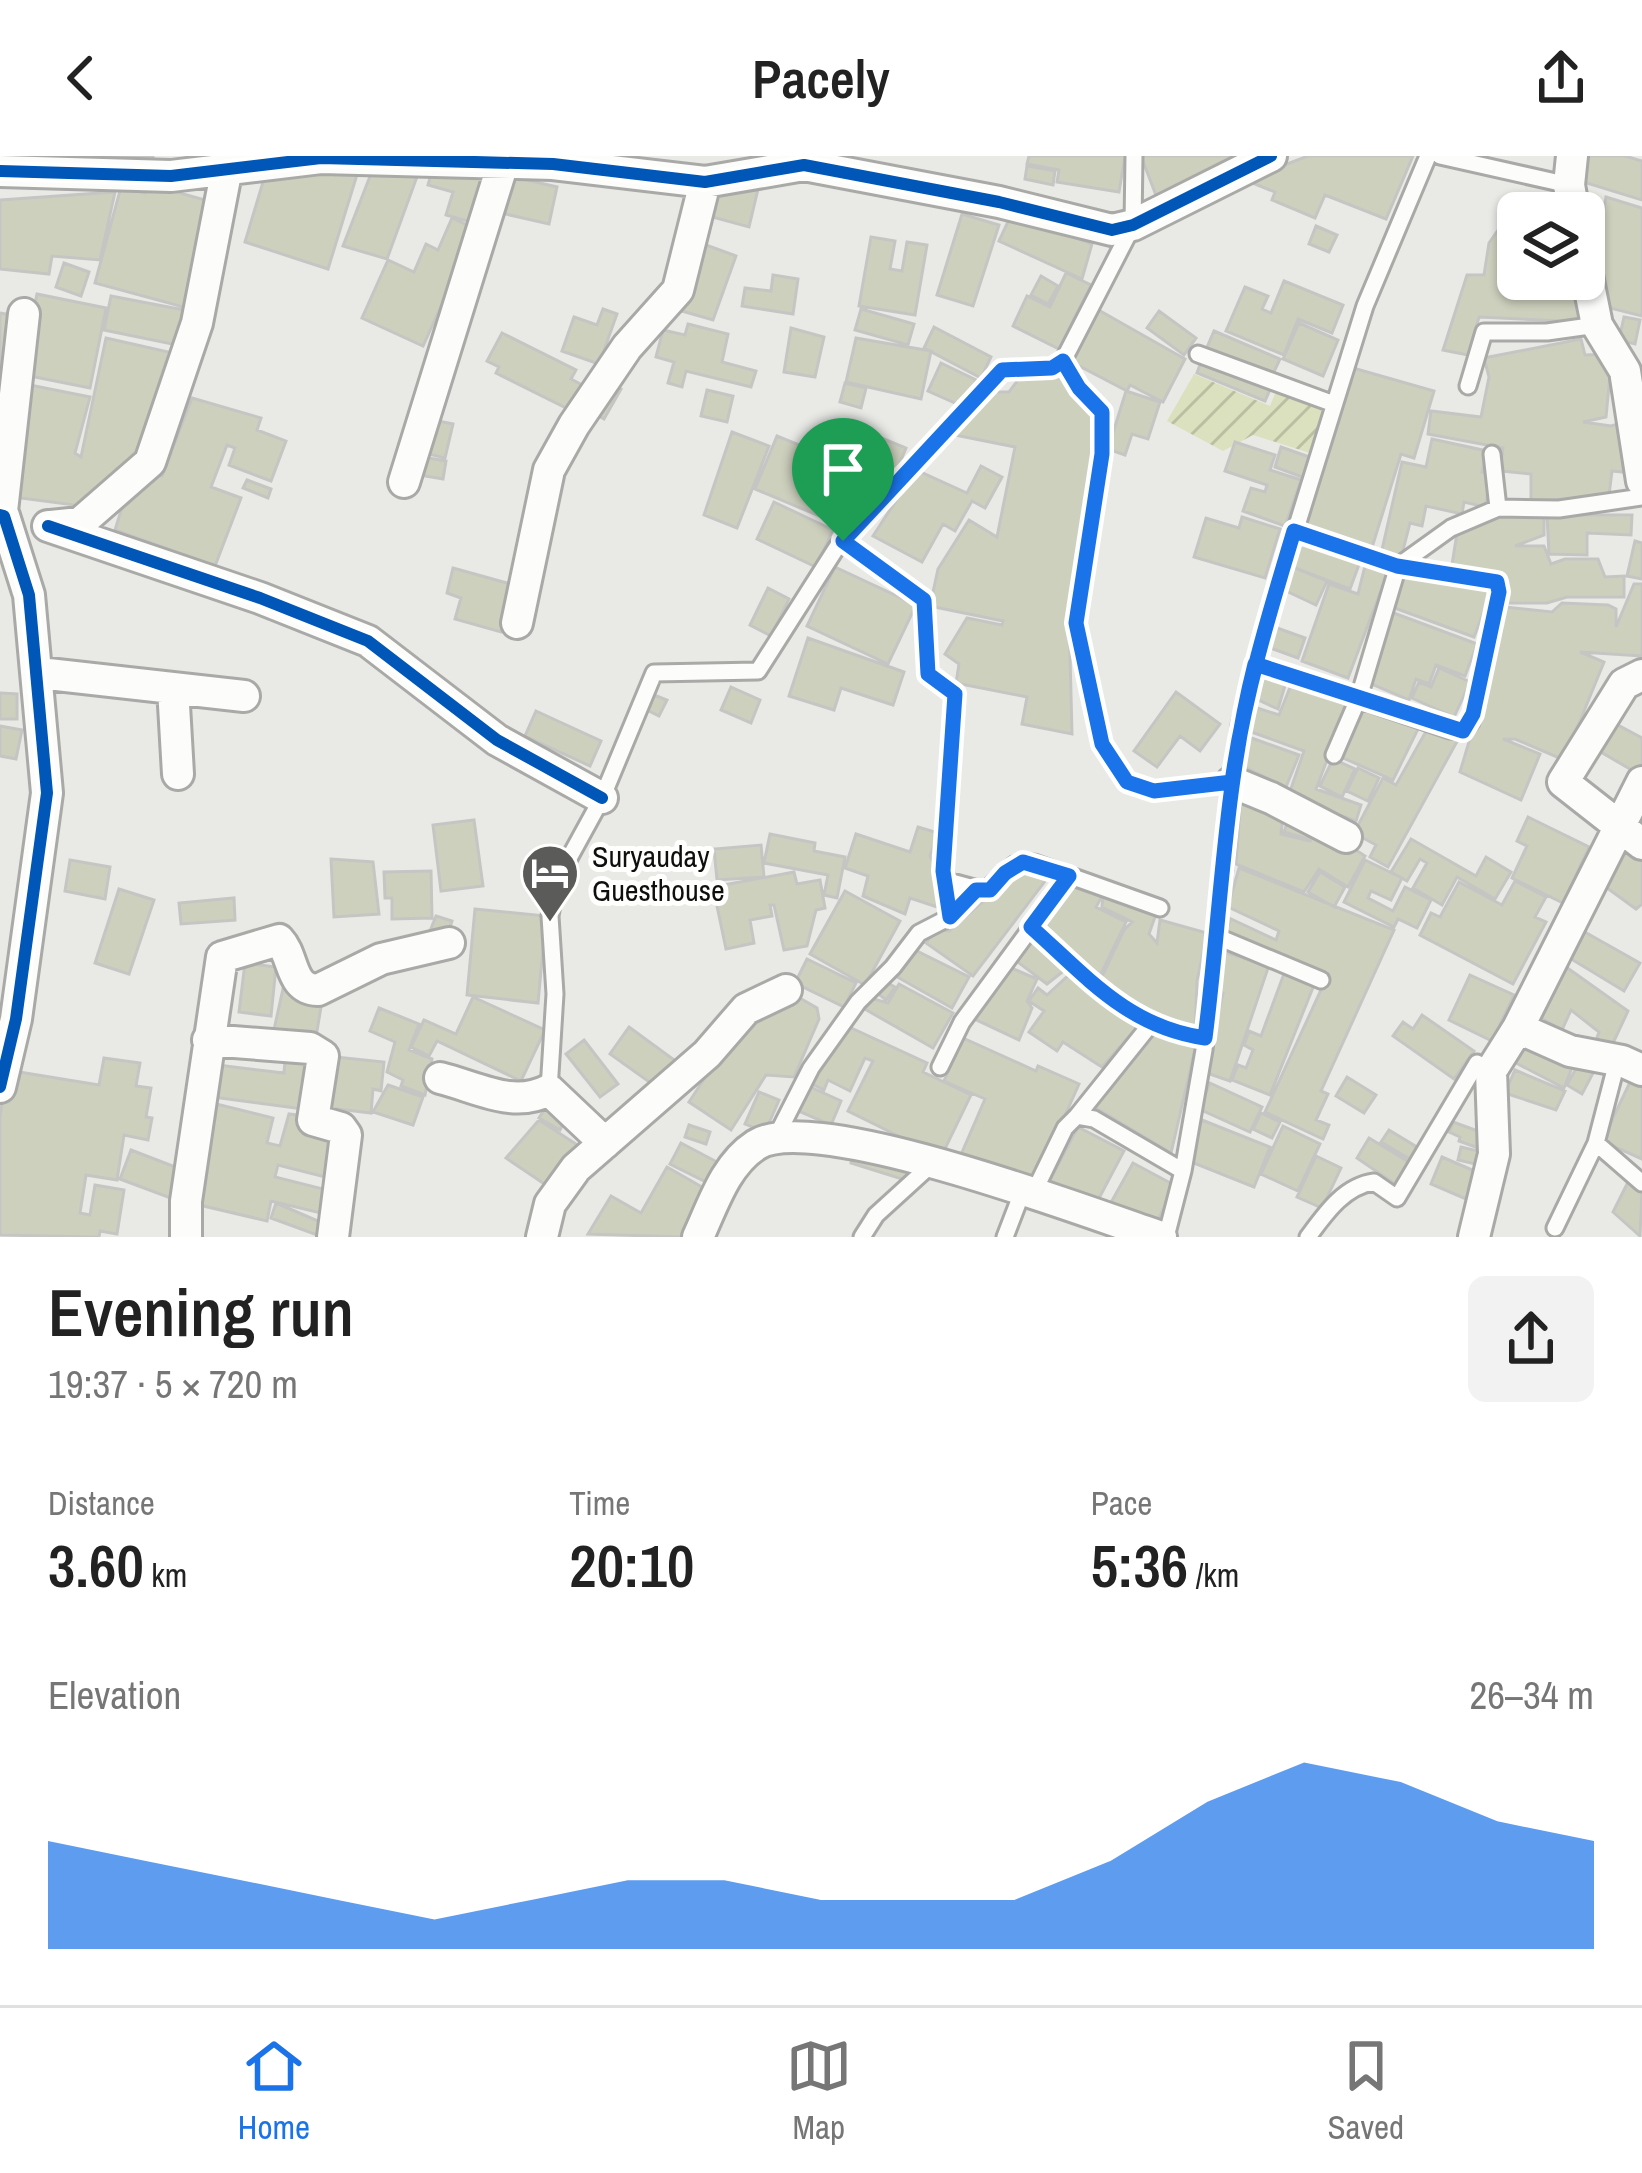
<!DOCTYPE html>
<html lang="en">
<head>
<meta charset="utf-8">
<style>
	:root { --surface:#fff; --page:#f2f2f2; --text:#222; --muted:#767676; --line:#e0e0e0; --accent:#1a73e8 }
	body { margin:0; font-family:"Archivo Narrow",sans-serif; background:var(--page); color:var(--text); height:100vh; display:flex; flex-direction:column; font-size:45px; white-space:nowrap }
	* { box-sizing:border-box; margin:0 }
	p { font-size:39px; color:var(--muted) }
	.icon { flex:none; width:66px; height:66px; fill:none; stroke:currentColor; stroke-width:2; stroke-linecap:round; stroke-linejoin:round }
	.map { position:relative; height:1081px; overflow:hidden }
	.details { display:flex; flex-direction:column; background:var(--surface); flex:1 }
	.details>* { flex:none }
	.controls { position:absolute; left:1497px; top:36px; display:grid; gap:24px }
	.controls a { display:grid; place-items:center; width:108px; height:108px; border-radius:18px; background:var(--surface); box-shadow:0 3px 9px #0004; font-size:60px }
	.pin { position:absolute; display:grid; place-items:center; width:102px; height:102px; color:#fff; margin:-123px -51px; border-radius:50% 50% 50% 0; rotate:-45deg; box-shadow:0 0 12px #0007 }
	.pin .icon { rotate:45deg }
	.round { display:grid; place-items:center; flex:none; width:126px; height:126px; border-radius:18px; background:var(--page) }
	.headline { display:flex; align-items:center; justify-content:space-between; height:204px; padding:0 48px }
	h1 { font-size:66px; font-weight:600; line-height:90px }
	.metrics { display:grid; grid-template-columns:repeat(3,1fr); gap:18px; height:204px; padding:12px 48px }
	.metrics div { display:grid; align-content:center }
	.metrics b { font-size:60px; font-weight:600 }
	.metrics small { font-size:33px; font-weight:400 }
	.metrics p { font-size:33px }
	.chart { height:336px; padding:24px 48px }
	.chart p { display:flex; justify-content:space-between }
	.chart svg { width:100%; height:216px; margin-top:12px; fill:var(--accent); opacity:.7 }
	header { display:flex; justify-content:space-between; align-items:center; height:156px; padding:0 48px; background:var(--surface); font-size:54px; font-weight:600 }
	.menu { display:flex; justify-content:space-around; align-items:center; height:168px; border-top:3px solid var(--line); background:var(--surface); font-size:33px; color:var(--muted) }
	.menu a { display:grid; justify-items:center; gap:6px }
	.menu .on { color:var(--accent) }
	.map>svg:first-child { display:block }
	.garden { fill:url(#garden-furrows) }
	.building { fill:#ced0be; stroke:#c5c6c3; stroke-width:3 }
	.lines { fill:none; stroke-linecap:round; stroke-linejoin:round }
	.lane-casing { stroke:#a9aaa7; stroke-width:21 }
	.street-casing { stroke:#a9aaa7; stroke-width:36 }
	.lane { stroke:#fcfcfb; stroke-width:15 }
	.street { stroke:#fcfcfb; stroke-width:30 }
	.cycleway-casing { stroke:#fffffe; stroke-width:20 }
	.cycleway { stroke:#0057b8; stroke-width:12 }
	.route-casing { stroke:#fff; stroke-width:24 }
	.route { stroke:#1a73e8; stroke-width:15 }
	.labels { text-anchor:middle; dominant-baseline:central; stroke-width:10; stroke-linejoin:round; paint-order:stroke }
	.poi-label { font-size:30px; fill:#0f0f0d; stroke:#fffffe; text-anchor:start }
</style>
</head>
<body>
<header><svg class="icon" aria-label="back" viewBox="0 0 24 24"><path d="M15 5l-7 7 7 7"/></svg>Pacely<svg class="icon" aria-label="share" viewBox="0 0 24 24"><path d="M12 15V3M7 8l5-5 5 5M5 13v7h14v-7"/></svg></header>
<div class="map">
<svg width="1642" height="1081" viewBox="0 0 1642 1081">
	<defs>
		<pattern id="garden-furrows" width="10" height="10" patternUnits="userSpaceOnUse" patternTransform="scale(3)"><rect width="10" height="10" fill="#dbe0be"/><path d="M-1 1l2-2M0 10L10 0M9 11l2-2" fill="none" stroke="#bbbfa2"/></pattern>
	</defs>
	<rect width="100%" height="100%" fill="#e9eae6"/>
	<path class="garden" d="M1194,218L1270,250L1277,233L1328,250L1310,297L1253,279L1223,295L1167,265Z"/>
	<path class="building" d="M0,0H153L152,14Z
		M1029,0H1125L1119,36L1057,26L1059,14L1027,8Z
		M1141,0H1241L1157,42Z
		M1308,0H1413L1386,63L1325,39L1315,62L1272,44L1275,36L1245,24Z
		M1586,0H1625L1642,5V44L1577,24Z
		M374,10L418,18L387,103L343,90Z
		M1027,10L1055,15L1053,29L1025,23Z
		M359,12L328,113L245,86L266,16Z
		M433,12L485,19L471,66L446,59L453,36L428,29Z
		M509,20L557,31L549,68L501,57Z
		M147,28L216,47L187,152L95,127L121,31L145,37Z
		M759,29L749,71L705,59L712,30Z
		M115,36L100,104L52,100L49,118L0,113V44Z
		M1522,40L1558,51V57H1518V82L1503,132L1537,142L1542,123H1571L1583,166L1479,161L1468,199L1443,194L1467,119H1484L1489,87Z
		M1606,41L1642,52V160L1598,149L1604,123L1593,117Z
		M1012,57L1092,88L1082,123L999,85Z
		M962,58L999,69L973,150L937,139Z
		M452,62L476,73L423,190L362,162L388,104L414,116L426,88L438,94Z
		M1316,70L1337,79L1329,96L1309,88Z
		M871,81L895,85L890,113L902,115L907,86L927,89L915,159L859,150Z
		M695,85L736,100L713,164L678,154Z
		M64,107L89,116L81,140L56,131Z
		M1066,117L1091,129L1059,193L1013,170L1027,140L1050,151Z
		M773,119L798,123L793,158L742,150L745,132L771,135Z
		M1041,120L1058,130L1048,148L1031,139Z
		M1284,125L1343,149L1332,177L1298,163L1284,199L1226,175L1245,131L1268,140L1262,153L1271,157Z
		M37,138L106,152L90,232L20,218Z
		M111,140L189,155L182,190L104,174Z
		M1095,152L1185,203L1163,246L1130,229L1127,235L1068,204Z
		M603,153L617,158L599,208L562,195L574,161L597,169Z
		M861,153L914,168L908,189L855,174Z
		M1159,155L1196,182L1184,199L1147,172Z
		M0,157L17,160L9,216L0,214Z
		M1624,161L1640,164L1635,188L1619,184Z
		M1299,167L1338,184L1323,220L1283,203Z
		M688,168L728,178L722,206L756,215L751,231L686,215L682,231L668,227L674,206L656,201L663,174L685,179Z
		M934,171L991,201L981,222L924,192Z
		M791,172L824,181L815,221L784,216Z
		M1214,175L1280,203L1271,222L1205,196Z
		M502,177L576,214L571,223L582,229L570,254L496,217L499,211L487,205Z
		M106,182L173,197L149,278L97,352L13,341L30,229L90,241L75,297L81,301Z
		M856,182L931,195L921,243L846,226Z
		M1581,183L1585,199L1612,198L1606,261L1583,266L1611,270L1626,266L1632,317L1612,315L1609,339L1531,346V318L1500,315L1503,292L1428,278L1431,255L1481,261L1489,221L1484,202Z
		M1202,203L1272,229L1265,245L1197,217Z
		M941,207L976,224L964,251L928,235Z
		M1353,212L1434,235L1414,302L1401,298L1370,398L1303,372Z
		M1021,220H1059L1097,260L1077,395L1081,396L1069,460L1072,578L1022,568L1027,541L956,527L959,508L945,498L967,462L1002,469L1003,465L930,450L938,413L969,364L997,381L1015,291L950,278L990,236H1009Z
		M605,224L621,233L604,263L588,254Z
		M845,227L866,232L861,252L840,246Z
		M707,234L733,240L727,266L701,260Z
		M1126,235L1160,246L1148,283L1132,278L1125,299L1108,293Z
		M192,242L261,262L257,274L286,285L271,325L229,309L235,292L227,289L211,331L241,342L215,410L115,374L128,332L141,319L162,320Z
		M428,263L453,268L445,302L416,295Z
		M840,265L906,292L890,331L849,314L829,364L755,333L777,280L826,300Z
		M732,276L769,290L737,372L704,359Z
		M1432,283L1487,295L1482,316L1492,319L1485,351L1464,346L1462,358L1426,350L1422,370L1410,367L1401,402L1381,398L1402,306L1426,311Z
		M1235,286L1275,299L1270,314L1301,324L1285,370L1243,355L1251,332L1265,336L1267,329L1225,315Z
		M1281,291L1312,302L1305,322L1275,311Z
		M417,300L446,305L443,323L414,318Z
		M981,310L1002,321L985,352L972,345L955,375L943,368L922,406L873,380L916,314L967,337Z
		M247,324L271,333L268,342L243,332Z
		M774,346L833,374L816,411L757,383Z
		M1503,359L1544,361V379L1515,390H1544L1551,408L1565,403H1598L1605,421L1624,420V441H1567L1547,447H1502L1505,421L1451,415L1457,377Z
		M1547,359H1632L1631,379L1587,377V399L1549,398Z
		M1242,361L1280,373L1265,422L1194,401L1206,362L1239,372Z
		M1299,384L1361,403L1350,433L1290,410Z
		M1635,385L1642,387V423L1627,420Z
		M1366,406L1389,413L1348,522L1302,505L1329,428L1358,438Z
		M1290,410L1327,425L1316,449L1282,433Z
		M835,411L916,449L888,508L807,470Z
		M453,412L514,429L501,476L455,463L461,442L447,437Z
		M1405,412L1492,433L1474,481L1392,451Z
		M1634,428H1642V500L1580,496L1604,506L1564,604L1515,583H1503L1540,598L1521,644L1460,616L1502,475L1504,451L1552,456L1562,447L1608,449L1616,453V471Z
		M768,432L789,443L771,480L750,469Z
		M1391,456L1477,488L1465,520L1436,509L1429,528L1416,523L1409,544L1369,527Z
		M1269,469L1305,482L1298,502L1262,489Z
		M808,482L904,516L893,549L841,532L834,554L789,540Z
		M1439,512L1470,526L1454,561L1412,542L1419,526L1431,531Z
		M1260,515L1287,523L1278,553L1252,541Z
		M1293,524L1350,544L1316,633L1361,649L1356,665L1288,641L1304,595L1243,573L1251,550L1279,559Z
		M731,531L760,544L751,567L721,554Z
		M1176,536L1220,568L1200,595L1180,580L1157,611L1134,595Z
		M0,537L17,538V563H0Z
		M654,539L667,544L659,560L647,554Z
		M1364,546L1419,571L1393,624L1341,601Z
		M536,555L601,585L590,610L525,580Z
		M1616,568L1642,582V620L1599,595Z
		M0,570L22,574L16,603L0,600Z
		M1429,570L1460,580L1388,711L1370,701L1376,689L1354,677L1383,622L1396,629Z
		M1246,580L1299,599L1286,631L1240,609Z
		M1333,603L1355,613L1342,641L1320,630Z
		M1358,612L1379,622L1368,645L1347,635Z
		M1241,640L1283,660L1281,678L1310,685L1319,670L1365,700L1348,731L1319,713L1304,736L1236,708Z
		M1290,658L1315,668L1308,683L1284,676Z
		M1528,661L1589,691L1563,747L1512,722L1527,690L1517,685Z
		M474,664L483,730L441,735L433,669Z
		M918,671L938,677L930,700L939,720L937,751L910,742L905,758L863,740L868,720L845,712L856,678L910,696Z
		M770,678L815,687L814,695L845,701L837,742L824,739L828,719L764,707Z
		M1411,683L1476,720L1486,701L1511,716L1495,743L1457,721L1442,749L1413,732L1427,707L1420,703L1407,725L1391,716Z
		M1625,684L1642,699V748L1636,753L1599,726Z
		M761,689L764,721L717,724L714,693Z
		M331,703L373,706L379,758L334,761Z
		M70,704L110,711L105,743L65,735Z
		M1365,704L1402,722L1391,744L1371,735L1368,742L1393,755L1405,731L1431,744L1417,772L1398,763L1394,771L1344,746Z
		M1025,709L1052,716L973,820L926,787L937,772L949,775Z
		M1239,712L1394,774L1321,935L1328,938L1316,964L1329,969L1323,983L1265,956L1326,823L1225,777L1231,763L1276,784L1279,775L1228,751Z
		M431,715L432,762L392,763V742H385L384,716Z
		M794,716L797,728L820,724L825,752L816,754L807,790L784,794L774,749H770L772,760L750,764L754,787L726,793L713,731Z
		M1320,716L1345,731L1334,751L1308,736Z
		M1515,725L1546,741L1535,761L1546,766L1513,828L1420,779L1431,757L1440,761L1459,726L1502,749Z
		M1069,727L1102,740L1096,751L1126,766L1097,826L1041,773Z
		M119,733L154,744L129,818L95,807Z
		M845,735L900,765L865,829L810,798Z
		M1103,739L1156,758L1149,778L1157,787L1160,764L1207,777L1197,825L1195,876L1157,864L1099,827L1124,774L1132,766L1102,751Z
		M234,742L235,764L181,768L179,747Z
		M475,753L546,760L538,847L467,839Z
		M436,760L452,765L447,781L430,775Z
		M1583,775L1640,807L1624,835L1568,801Z
		M1033,779L1070,810L1047,828L1014,803Z
		M913,793L969,821L952,852L894,819Z
		M1220,795L1269,809L1230,925L1204,916L1223,837L1215,831Z
		M807,803L856,827L844,851L795,827Z
		M1559,806L1628,855L1608,898L1594,890L1599,876L1571,854L1562,874L1530,856Z
		M245,807L276,811L271,860L239,856Z
		M1009,811L1037,823L1027,845L1032,852L1019,884L970,861Z
		M1285,815L1314,829L1270,939L1232,924L1238,909L1246,912L1253,894L1244,889L1249,875L1261,880Z
		M1072,816L1140,868L1102,911L1063,886L1057,895L1029,876L1044,855L1029,845L1038,832L1047,839Z
		M1470,819L1514,839L1492,885L1449,864Z
		M882,824L895,831L886,844L875,835Z
		M899,828L953,857L933,892L863,852L870,842L888,847Z
		M283,833L323,839L315,887L273,878Z
		M473,841L545,874L521,925L437,885L429,900L411,891L424,864L456,878Z
		M798,841L817,852L819,863L794,921L766,919L731,974L689,946L735,876Z
		M379,852L419,868L409,894L432,903L425,939L401,930L403,924L387,916L395,886L370,875Z
		M1422,859L1474,895L1454,923L1393,880L1403,866L1413,873Z
		M847,870L927,907L923,916L971,939L941,1001L848,955L873,905L865,902L850,935L828,924L824,934L810,927Z
		M629,871L677,906L659,933L610,898Z
		M1152,874L1165,882L1196,889L1171,997L1091,949Z
		M963,882L1036,915L1038,910L1079,928L1032,1033L960,1001L985,943L944,925Z
		M584,884L618,928L600,941L566,898Z
		M1526,889L1573,909L1564,932L1516,907Z
		M286,894L313,899L311,954L205,940L209,908L284,917Z
		M326,900L384,906L381,935L373,933L371,957L321,951Z
		M104,902L140,907L136,930L151,932L146,961L152,962L148,984L124,979L117,1024L86,1019L80,1057L90,1059L95,1029L124,1034L117,1078L100,1075L99,1081L0,1079V961L7,914L99,929Z
		M1578,909L1593,917L1582,938L1567,929Z
		M1515,914L1565,935L1556,954L1505,937Z
		M1347,921L1376,939L1364,957L1336,940Z
		M1632,922L1642,926V1003L1602,985Z
		M1210,927L1262,951L1250,976L1199,953Z
		M388,929L423,941L413,969L373,956Z
		M806,929L841,945L831,969L796,954Z
		M759,936L779,944L765,976L745,968Z
		M204,945L273,962L267,987L280,990L289,958L305,960L340,985L329,1022L278,1009L275,1021L331,1035L325,1058L271,1045L267,1065L195,1048Z
		M549,946L568,957L560,974L539,962Z
		M1261,957L1280,966L1272,982L1253,973Z
		M539,964L582,992L546,1029L506,1002Z
		M1202,964L1270,991L1254,1031L1186,1004Z
		M1453,966L1486,978L1481,993L1459,985L1460,981L1449,976Z
		M689,969L710,976L706,988L685,981Z
		M1283,970L1320,988L1298,1035L1261,1018Z
		M1078,971L1124,995L1096,1048L1050,1024Z
		M1389,974L1417,991L1410,1003L1381,986Z
		M1369,982L1409,1006L1395,1028L1357,1002Z
		M681,987L717,1006L706,1026L670,1008Z
		M1461,991L1478,995L1475,1008L1458,1004Z
		M131,994L183,1014L176,1044L120,1023Z
		M854,996L910,1011L905,1024L851,1007Z
		M1316,1000L1341,1012L1322,1052L1297,1041Z
		M1442,1001L1484,1019L1473,1046L1431,1028Z
		M1133,1007L1176,1030L1151,1076L1108,1052Z
		M667,1011L709,1035L683,1081L588,1078L611,1040L641,1057Z
		M1629,1024L1642,1034L1640,1080L1613,1056Z
		M276,1047L325,1068L320,1080L271,1062Z"/>
	<g class="lines">
		<defs>
			<path id="lane" d="M1134,0L1133,69L1063,205L1079,232L1102,256L1103,298L1076,467L1102,588L1127,626L1154,635L1232,626
				M1440,0L1569,29
				M1198,198L1334,248
				M1468,230L1484,176H1547L1597,169
				M1492,298L1498,352
				M843,385L924,444L928,517L955,539L943,714L948,725L985,735L1014,709L1034,707L1160,752
				M1255,508L1450,574L1463,575L1471,566L1499,436L1497,426L1398,410L1294,375
				M1334,599L1359,541L1398,410L1451,372L1498,352L1559,353L1642,341
				M1031,771C1087,822 1128,870 1205,882
				M1218,781L1321,824
				M940,911L962,866L1069,720
				M549,934L555,838L550,760L556,726L602,642L654,517L758,515L837,391L1002,214L1052,211L1063,205
				M1077,960L1150,869
				M777,979L811,912L858,846L893,811L919,777L950,761L976,734
				M1596,987L1642,1027
				M1033,1038L1065,972L1077,960L1094,963L1183,1015
				M1555,1072L1596,987L1617,906
				M862,1081L876,1059L932,1008
				M1005,1081L1023,1034
				M1166,1081L1183,1015L1204,894L1240,569L1264,476L1365,150L1428,0
				M1308,1081C1325,1058 1344,1030 1374,1026L1397,1042L1477,907L1491,915"/>
			<path id="street" d="M1572,0L1569,29L1574,57
				M0,15L171,20L321,2L553,8L705,26L804,9L999,46L1112,74L1133,69L1271,0
				M1584,104L1597,169L1625,215L1642,325
				M404,326L503,7
				M0,359L4,360L29,439L47,637L16,863L0,931
				M48,370L260,442L368,485L497,584L602,642
				M51,370L80,367L150,306L197,167L227,12
				M0,373L24,158
				M517,467L549,314L574,269L627,191L678,134L705,26
				M39,517L244,540
				M1642,519L1624,528L1563,626L1642,688
				M173,532L178,618
				M1232,626L1271,642L1346,681
				M1518,872L1570,895L1622,905L1642,914
				M208,884L310,892L323,900L313,964L341,972L346,979L333,1081
				M440,922C477,931 513,953 549,934L605,987
				M186,1081V1045L222,801L279,784C295,801 289,833 318,834L381,803L449,787
				M542,1081L550,1048L576,1012L707,898L746,853L786,834
				M698,1081C713,1049 725,1009 756,989C813,952 1090,1057 1161,1081
				M1474,1081L1494,998L1491,915L1518,872L1642,626"/>
		</defs>
		<use href="#lane" class="lane-casing"/>
		<use href="#street" class="street-casing"/>
		<use href="#lane" class="lane"/>
		<use href="#street" class="street"/>
		<defs>
			<path id="cycleway" d="M0,15L171,20L321,2L553,8L705,26L804,9L999,46L1112,74L1133,69L1271,0
				M0,359L4,360L29,439L47,637L16,863L0,931
				M48,370L260,442L368,485L497,584L602,642"/>
		</defs>
		<use href="#cycleway" class="cycleway-casing"/>
		<use href="#cycleway" class="cycleway"/>
	</g>
	<g class="lines">
		<defs>
			<path id="route" d="M843,385L924,444L928,518L955,538L943,715L950,761L976,734H990L1005,717L1023,706L1069,720L1031,771C1087,821 1128,871 1205,882C1221,758 1224,630 1255,508L1463,575L1473,558L1499,436L1497,426L1397,410L1294,375C1269,458 1244,540 1232,626L1154,635L1127,626L1102,588L1076,467L1102,298V256L1079,232L1063,205L1052,212L1002,214L843,385"/>
		</defs>
		<use href="#route" class="route-casing"/>
		<use href="#route" class="route"/>
	</g>
	<defs>
		<symbol id="hotel-pin" viewBox="-11 -11 22 30"><path d="M0 17L-7.5 6A9.5 9.5 0 1 1 7.5 6Z" fill="#5b5c59" stroke="#fffffe"/><path d="M-6-4.5h1.5V1H6V5H4.5V3h-9V5H-6ZM-4 0a1.8 1.8 0 1 1 3.6 0ZM.5 0V-2.5h3Q6-2.5 6 0Z" fill="#fff"/></symbol>
	</defs>
	<g fill-rule="evenodd">
		<use href="#hotel-pin" x="517" y="684" width="66" height="90"/>
	</g>
	<g class="labels">
		<g class="poi-label">
			<text x="592" y="700">Suryauday<tspan x="592" dy="34">Guesthouse</tspan></text>
		</g>
	</g>
</svg>
<div class="controls">
<a><svg class="icon" aria-label="layers" viewBox="0 0 24 24"><path d="M12 4l9 5-9 5-9-5zM3 14l9 5 9-5"/></svg></a>
</div>
<div class="pin" style="left:843px;top:385px;background:#1e9e55"><svg class="icon" aria-label="arrive" viewBox="0 0 24 24"><path d="M6 21V4h12l-3 4 3 4H6"/></svg></div>
</div>
<section class="details">
<div class="headline"><div><h1>Evening run</h1><p>19:37 · 5 × 720 m</p></div><a class="round"><svg class="icon" aria-label="share" viewBox="0 0 24 24"><path d="M12 15V3M7 8l5-5 5 5M5 13v7h14v-7"/></svg></a></div>
<div class="metrics">
<div><p>Distance</p><b>3.60<small> km</small></b></div>
<div><p>Time</p><b>20:10</b></div>
<div><p>Pace</p><b>5:36<small> /km</small></b></div>
</div>
<div class="chart"><p><span>Elevation</span>26–34 m</p>
<svg viewBox="0 0 160 44" preserveAspectRatio="none"><path d="M0 44V22L10 26L20 30L30 34L40 38L50 34L60 30L70 30L80 34L90 34L100 34L110 26L120 14L130 6L140 10L150 18L160 22V44z"/></svg>
</div>
</section>
<nav class="menu">
<a class="on"><svg class="icon" aria-label="home" viewBox="0 0 24 24"><path d="M3 11l9-7 9 7M6 9v11h12V9"/></svg>Home</a>
<a><svg class="icon" aria-label="map" viewBox="0 0 24 24"><path d="M3 6l6-2 6 2 6-2v14l-6 2-6-2-6 2zM9 4v14M15 6v14"/></svg>Map</a>
<a><svg class="icon" aria-label="saved" viewBox="0 0 24 24"><path d="M7 4h10v16l-5-4-5 4z"/></svg>Saved</a>
</nav>
</body>
</html>
